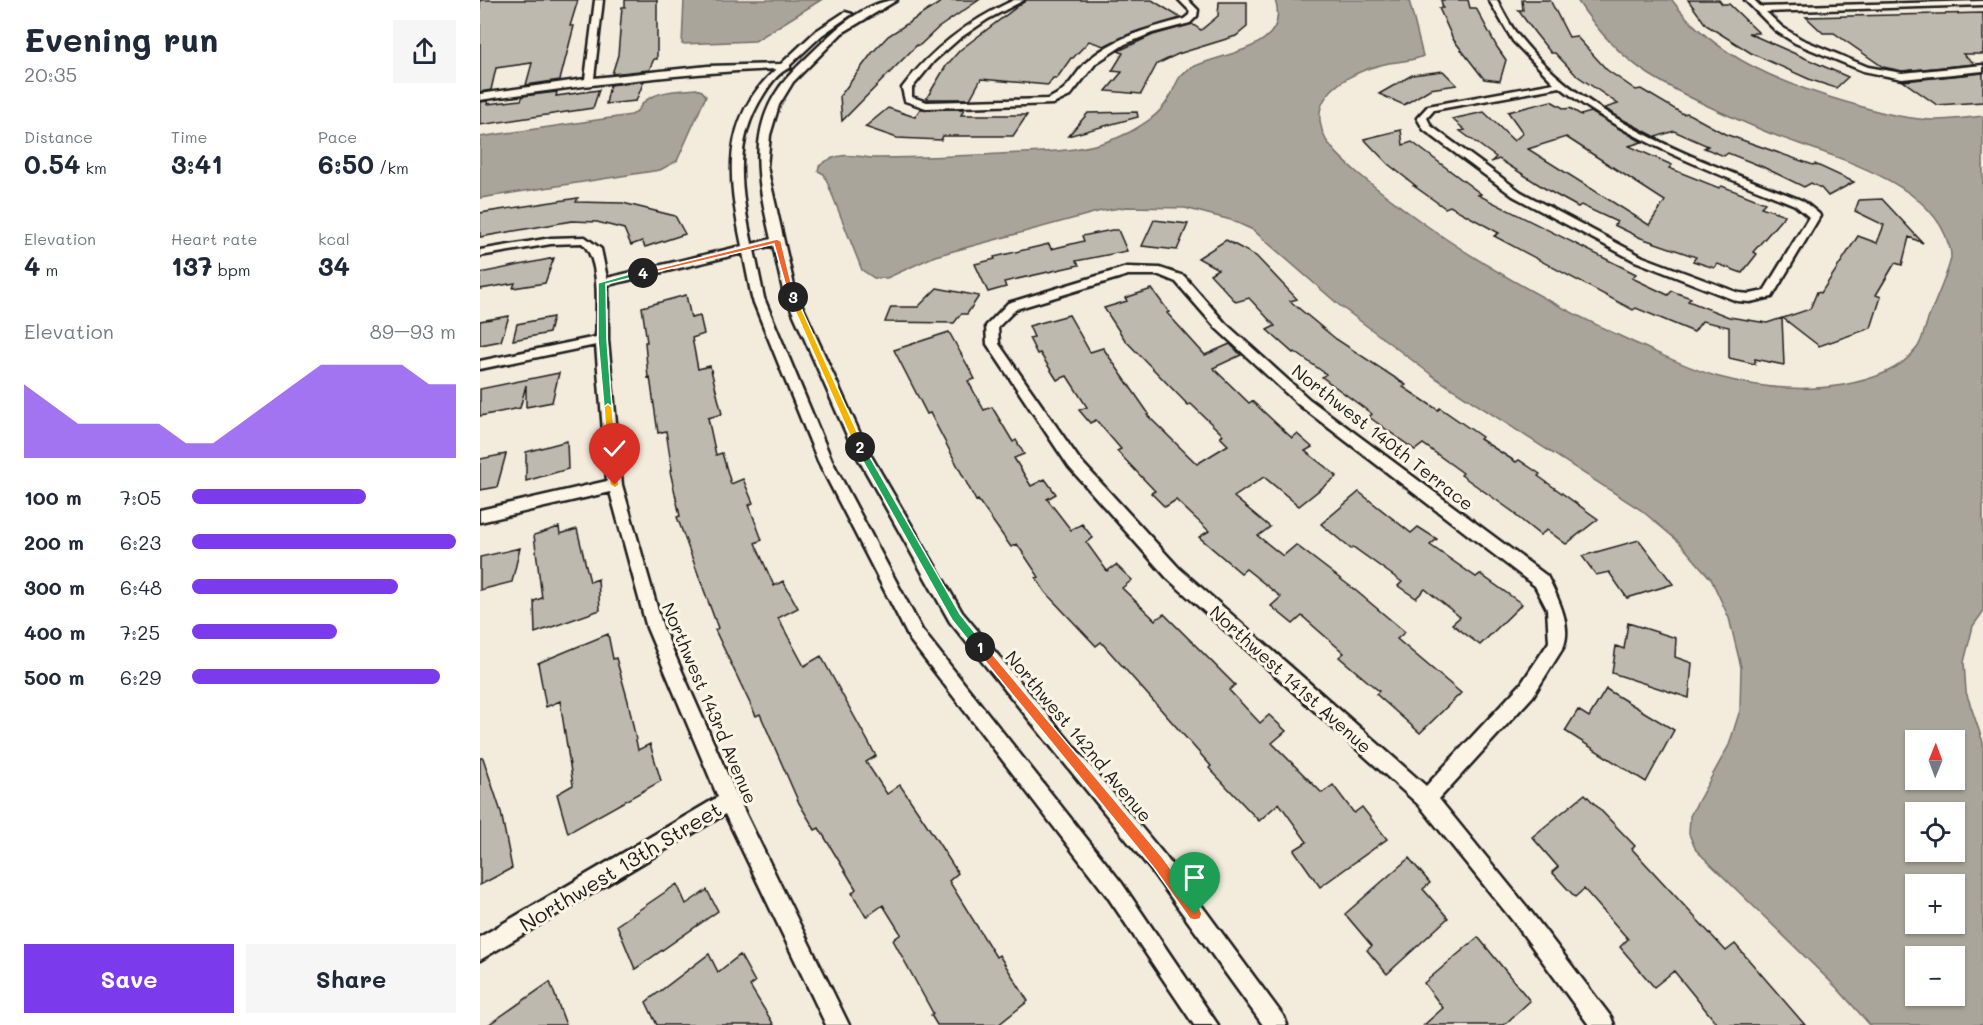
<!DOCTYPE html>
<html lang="en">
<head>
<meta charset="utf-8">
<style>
	:root { --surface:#fff; --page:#f6f6f7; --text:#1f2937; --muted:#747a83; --accent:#7c3aed }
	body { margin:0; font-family:Mali,sans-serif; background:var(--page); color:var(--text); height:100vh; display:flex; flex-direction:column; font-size:22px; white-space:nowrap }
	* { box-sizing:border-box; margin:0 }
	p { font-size:20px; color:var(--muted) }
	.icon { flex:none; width:33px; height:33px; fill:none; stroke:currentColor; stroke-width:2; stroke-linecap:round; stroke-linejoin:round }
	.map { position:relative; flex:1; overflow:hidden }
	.side { display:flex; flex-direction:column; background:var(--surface); width:480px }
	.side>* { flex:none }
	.needle { width:39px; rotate:1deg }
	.tools { position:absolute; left:1425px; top:730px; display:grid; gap:12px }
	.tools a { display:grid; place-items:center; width:60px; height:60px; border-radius:0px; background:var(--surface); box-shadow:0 2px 4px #0004; font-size:30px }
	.pin { position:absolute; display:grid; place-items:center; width:51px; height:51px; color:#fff; margin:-62px -26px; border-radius:50% 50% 50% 0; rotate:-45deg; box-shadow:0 0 6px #0007 }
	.pin .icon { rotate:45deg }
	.km { position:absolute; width:30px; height:30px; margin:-15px; border-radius:50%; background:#222; color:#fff; font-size:16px; line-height:30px; text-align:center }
	.round { display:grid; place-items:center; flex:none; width:63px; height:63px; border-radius:0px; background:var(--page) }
	.head { display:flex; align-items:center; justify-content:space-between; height:102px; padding:0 24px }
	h1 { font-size:33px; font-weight:800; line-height:45px }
	.figures { display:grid; grid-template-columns:repeat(3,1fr); gap:9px; height:102px; padding:6px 24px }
	.figures div { display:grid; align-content:center }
	.figures b { font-size:26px; font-weight:800 }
	.figures small { font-size:16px; font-weight:400 }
	.figures p { font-size:16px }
	.chart { height:168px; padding:12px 24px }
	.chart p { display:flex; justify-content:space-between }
	.chart svg { width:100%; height:108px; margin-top:6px; fill:var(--accent); opacity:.7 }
	.primary-button { display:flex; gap:12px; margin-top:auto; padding:12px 24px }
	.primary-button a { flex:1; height:69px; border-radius:0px; background:var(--accent); color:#fff; font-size:24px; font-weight:800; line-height:69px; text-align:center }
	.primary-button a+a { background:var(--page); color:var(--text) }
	ul { padding:0 24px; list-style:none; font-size:20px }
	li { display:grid; grid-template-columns:96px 72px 1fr; align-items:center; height:45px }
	li i { height:15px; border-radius:8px; background:var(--accent) }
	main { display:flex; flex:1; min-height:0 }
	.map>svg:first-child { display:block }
	.water { fill:#aaa59b; stroke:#716e68; stroke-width:1.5; fill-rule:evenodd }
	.building { fill:#beb9ae; stroke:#1c1c1c; stroke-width:1.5; fill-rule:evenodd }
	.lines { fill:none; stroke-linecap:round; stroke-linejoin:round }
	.minor-casing { stroke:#1c1c1c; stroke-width:5 }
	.minor { fill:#fcf5e5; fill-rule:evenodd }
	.split-1 { fill:#f0652b; stroke:#fff; stroke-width:1.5 }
	.split-2 { fill:#22a559; stroke:#fff; stroke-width:1.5 }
	.split-3 { fill:#f5b400; stroke:#fff; stroke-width:1.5 }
	.split-4 { fill:#f0652b; stroke:#fff; stroke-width:1.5 }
	.split-5 { fill:#22a559; stroke:#fff; stroke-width:1.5 }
	.split-6 { fill:#f5b400; stroke:#fff; stroke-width:1.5 }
	.labels { text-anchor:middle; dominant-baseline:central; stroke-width:6; stroke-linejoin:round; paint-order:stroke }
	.street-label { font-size:18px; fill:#1c1c1c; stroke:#fcf5e5 }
	.near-street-label { font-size:21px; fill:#1c1c1c; stroke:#fcf5e5 }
</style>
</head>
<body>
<main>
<section class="side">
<div class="head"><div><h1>Evening run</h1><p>20:35</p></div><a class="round"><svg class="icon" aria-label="share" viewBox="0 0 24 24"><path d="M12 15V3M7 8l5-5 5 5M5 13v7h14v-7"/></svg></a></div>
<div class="figures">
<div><p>Distance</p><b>0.54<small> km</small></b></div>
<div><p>Time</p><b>3:41</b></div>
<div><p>Pace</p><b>6:50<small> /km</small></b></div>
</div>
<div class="figures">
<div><p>Elevation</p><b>4<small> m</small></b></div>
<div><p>Heart rate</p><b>137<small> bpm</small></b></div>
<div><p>kcal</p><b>34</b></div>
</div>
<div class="chart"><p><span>Elevation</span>89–93 m</p>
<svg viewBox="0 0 160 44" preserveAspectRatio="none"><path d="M0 44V14L10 22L20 30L30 30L40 30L50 30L60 38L70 38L80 30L90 22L100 14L110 6L120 6L130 6L140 6L150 14L160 14V44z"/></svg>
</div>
<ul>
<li><b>100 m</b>7:05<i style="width:66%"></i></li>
<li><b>200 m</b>6:23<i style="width:100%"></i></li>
<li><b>300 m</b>6:48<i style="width:78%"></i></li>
<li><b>400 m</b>7:25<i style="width:55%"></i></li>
<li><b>500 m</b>6:29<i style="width:94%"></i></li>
</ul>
<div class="primary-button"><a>Save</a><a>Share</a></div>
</section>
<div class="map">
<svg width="1503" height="1025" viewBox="0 0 1503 1025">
	<rect width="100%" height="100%" fill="#f3ecdd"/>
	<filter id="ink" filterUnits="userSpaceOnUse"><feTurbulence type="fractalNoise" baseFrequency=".0167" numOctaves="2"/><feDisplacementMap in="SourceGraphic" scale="12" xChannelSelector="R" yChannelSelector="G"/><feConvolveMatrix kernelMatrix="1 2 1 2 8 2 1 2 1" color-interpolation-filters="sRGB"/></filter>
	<g filter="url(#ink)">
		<path class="water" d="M204,0H341L275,41L202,44Z
			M795,0H929L943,56C933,61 921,61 909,63C885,68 850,81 841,107C838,117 841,131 846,140C861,163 903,193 925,210C996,263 1074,306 1155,343C1182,355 1210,369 1239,377C1280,388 1322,392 1363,385C1390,380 1420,371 1437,348C1442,341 1444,331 1447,322C1452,308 1470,269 1471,257C1471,252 1470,247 1468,243C1450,179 1343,154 1289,133C1249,116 1207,98 1170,75C1140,56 1116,29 1097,0H1192C1235,59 1308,86 1376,105C1401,113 1426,119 1453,120C1469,120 1486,118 1503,116V612L1493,626L1484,662L1486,692L1503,742V1025H1390L1357,988L1216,850L1209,834L1210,816L1249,745L1260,710L1261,667L1249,618L1231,579L1199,542L1161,510L957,379L859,305L773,230L751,220L705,208L646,207L621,211L455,256L407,278H394L382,270L344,174L338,171L339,166C356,152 370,155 391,158C434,158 477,156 520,154C563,152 610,153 650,132C664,124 679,115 688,100C696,88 696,75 711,68C741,52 812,50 795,0ZM1436,741H1474V780H1436ZM1436,813H1474V852H1436ZM1436,885H1474V924H1436ZM1436,957H1474V996H1436Z
			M216,89L222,91L226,96L197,161L180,170L0,198V137L151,115C160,112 160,103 168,99C182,90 201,91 216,89Z"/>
		<path class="building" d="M0,0H98L90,26H94L80,80L46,85L52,63L16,68L11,90L0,92Z
			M145,0H177V59H174L169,70L132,74L138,55L142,7H145Z
			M464,0H499L458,28L440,45H437L362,121L360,96L392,53L408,36Z
			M546,0H672L701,18L655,32L624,46L609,41L593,58H591L577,78H573L568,85L501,79L490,99H446L466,66L480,50Z
			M961,0H988L990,8H996L1017,47L1026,60L1020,81L1004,79L973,39L959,8H963Z
			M1042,0H1070L1089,37L1096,36L1127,70L1156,90L1161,89L1203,114L1207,113L1245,134L1333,165L1335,164L1374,182L1348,196L1341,188L1331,183L1324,187L1283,167L1248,153L1244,156L1224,148L1228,146L1194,131L1176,137L1136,116L1125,108L1138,104L1096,75L1075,53H1071L1055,33L1038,10H1043Z
			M1208,0H1239L1242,4H1249L1279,33H1268L1368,77L1356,88L1331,80L1271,53L1226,25Z
			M739,2H767V27L756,36L698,54L677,64L661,94L626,91L642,72L632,71L643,53L638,51L673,35L712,24L721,30L738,16Z
			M1503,13V54H1483L1495,64L1422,71L1403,67L1354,33H1343L1326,17Z
			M963,71L977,85L950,89L924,105L899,94L932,75Z
			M1503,73V102L1457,105L1423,81Z
			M164,81L156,101L126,104L130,85Z
			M119,90L113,108L0,125V102L8,101L7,104L41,100L43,96L77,92L76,96Z
			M1071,101L1085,109L1090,108L1101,115L1111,112L1162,142L1149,146L1192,165L1189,168L1239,188L1242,186L1285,203L1281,207L1305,215L1273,252L1277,254L1262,273L1238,264L1234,268L1213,261L1216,257L1161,238L1134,225L1137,222L1101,205L1098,207L1069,191L1019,159L1011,162L1016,157L980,131L985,130L972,119L1004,112L1034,141L1043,133L1028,112ZM1086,137L1185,201L1169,225L1048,149Z
			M408,108L435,117L440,109H484L481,115H547L533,136H463L461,140L417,138L385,127Z
			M657,112L658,117L588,136L608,113Z
			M921,130L923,145L932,142L1001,194L998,195L1156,274L1152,278L1188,295L1192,291L1211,298L1208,301L1249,317L1287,323L1302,318L1304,365L1275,359V364L1249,358V327L1222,321L1214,332L1156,308L1153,310L1014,236L1019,233L970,206L965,208L934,186H936L908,164L884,139Z
			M98,198L96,202L143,203L195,216L205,234L165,247L162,241L151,245L144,229L117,222L92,221L0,237V213Z
			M1402,199L1443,243L1429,237L1422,265L1415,263L1396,295L1401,297L1391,328L1339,346L1303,318L1330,309L1337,292L1341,293L1378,236L1397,243L1404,225L1375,211L1379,200Z
			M674,220L708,224L697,250L662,246Z
			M632,230H638L647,251L596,261L599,265L524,282L526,287L508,292L495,264L515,259L514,257L569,244L571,249L604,241L602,236Z
			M746,240L776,256L817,299L810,301L856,339L926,385L923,387L958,410L960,408L1002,437L1000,439L1036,462L1039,460L1060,474L1058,476L1118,519L1086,544L1067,530L1060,535L1035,515L1036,514L981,475L983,473L943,444L935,450L889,417L892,414L842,377L846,374L815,352L813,353L787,330L795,326L769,298L756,302L730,274L738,269L718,258Z
			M74,258L65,283L33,288L35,283L0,289V273Z
			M457,288L499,296L487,314H481L474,323L405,322L411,307H438Z
			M672,289L689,312L687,313L725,355L750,344L761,355L733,368L769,403L772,401L812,438L817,434L832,447L825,451L857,476L819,506L784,477L754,497L790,527L778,536L803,556L816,545L875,590L925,632L917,639L981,693L940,733L896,694L899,691L859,657L864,653L822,616L813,624L791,606L801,597L766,569L761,573L719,537L729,531L696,500L685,507L671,493L675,491L637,451L641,449L616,420L610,423L599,410L607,407L587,376L577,380L560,353L557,354L549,338L554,337L549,326L589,315L610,352L623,348L669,414L667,415L717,464L748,445L740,437L743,435L711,404L708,405L645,340L624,308L647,301L645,298Z
			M206,295L211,318L220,316L224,334L212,338L218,369L230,366L242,414L228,418L236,455L242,453L251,484L263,479L273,503L269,505L282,540L275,543L294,586L303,581L318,608L298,618L324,666L341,656L396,756L386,762L407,794L420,785L445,822L478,873L469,881L516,957L519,955L548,1001L518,1025H457L451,1015L453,1013L413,940L421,934L403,905L386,917L372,893L376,889L339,828L335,830L319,803L280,714L276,716L235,630L238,628L197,517L200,516L190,471L192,470L186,431L178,433L170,377L168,378L165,342H167L162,307Z
			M29,316L21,341L0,345V321Z
			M73,317L69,333L33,340L37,324Z
			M469,332L495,379L488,381L504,410L512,407L533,442L536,440L544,454L534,458L551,486L565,479L576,494L567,499L591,530L602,524L613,538L606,542L627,571L636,565L652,580L642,588L675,620L684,614L755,685L749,690L780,723L789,715L806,731L792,743L842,793L853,785L874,813L882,807L907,839L840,887L814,850L827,842L799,803L779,821L729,768L731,766L621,642L616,646L565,592L556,578L559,577L537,544L531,547L498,500L496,501L450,413L447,414L414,350Z
			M79,373L72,402L46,407V385L40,408L0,416V389Z
			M87,441L88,469L46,481V452Z
			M26,454L17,487L0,490V459Z
			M879,492L931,533L938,527L957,539L950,545L996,577L1000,574L1042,604L1000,645L972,624L980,617L945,589L936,598L918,586L922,582L873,547L871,549L841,524Z
			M79,527L80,534L97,529L110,582L118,579L120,610L55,633L54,601L62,598L54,535Z
			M1159,540L1193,584L1147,598L1129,572L1116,575L1102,556Z
			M40,548L32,582L0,590V557Z
			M1148,623L1196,638L1195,657L1212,663L1209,698L1132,673L1136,646L1144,649Z
			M128,634L133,659L136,658L148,701L158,750L170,744L181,781L88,833L77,794L93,785L80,701L66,707L58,663Z
			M1126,689L1194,730L1166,782L1085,731L1098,710L1109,717Z
			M0,758H3L21,812L32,868L0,885Z
			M1105,794L1155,846L1152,849L1246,951L1255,944L1325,1025H1238L1194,971L1174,987L1140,947L1148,939L1104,889L1095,897L1072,872L1078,867L1052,837Z
			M929,858L950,883L943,889L968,918L907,974L887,950L892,946L865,914Z
			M197,884L206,904L227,890L238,911L155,969L137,925Z
			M998,937L1050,1001L1024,1025H944L963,1008L944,983Z
			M229,954L238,972L260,955L275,982L270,986L294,1025H177L166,1002Z
			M70,982L86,1025H8Z"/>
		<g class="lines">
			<defs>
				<path id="minor" d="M115,0H123L114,78L228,66L301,64L336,31L365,12L372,14L342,35L310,65V68C299,71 290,84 284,94C252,143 261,190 272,244L291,239C278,182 265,127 307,78C319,64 333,52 346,39C363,22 393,0 417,0L362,33L313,82L299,105L290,135L287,167L315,290L387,449L482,612L685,856L804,1017L807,1025H783L671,870L470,622L373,449L303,290L293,245L274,250L284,298L352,461L442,630L641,882L738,1025H714L627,896L430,640L338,461L272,298L263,253L128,285V340L142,485L183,628L256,794L369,1025H346L245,814L0,960V937L238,797L167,628L130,492L0,522V510L127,481L116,345L0,369V361L116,337C116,312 122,261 102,243L71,244L0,256V250L71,238L105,237L121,249L127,278L262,246C248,178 240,121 296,69C196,73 99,86 0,100V94L105,79Z
					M534,0H544L508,19L480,38L454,61L432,88V97L447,102L568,99C594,87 592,74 611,58C638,36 671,28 704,19L709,15L710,11L699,0H708L718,10L717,16L710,23L672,33L645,44L616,63L590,96L573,104L446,108L425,101L422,88C452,48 489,21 534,0Z
					M1009,0H1017C1024,13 1031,28 1041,39C1111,125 1224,161 1323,201L1339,214L1340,216L1292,297L1270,302L1257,301L1155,261L1033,196L944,130L937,118L948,106L1074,83L1033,41ZM1080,87C1149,142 1234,172 1315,205L1329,217L1284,291L1270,294L1259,293L1163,257L1041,192L951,126L947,118L954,110Z
					M1265,0H1274L1281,7L1503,1V5L1286,12L1302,27L1321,39L1388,67L1422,73L1503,65V71L1422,79L1383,71L1315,43L1296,31Z
					M647,267L680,268L704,276L745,323L829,399L1067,576C1077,596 1093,626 1083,648L1053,696L959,799L1051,912L1131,1017L1134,1025H1109L1037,926L940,806L687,578L589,467L507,344L506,326L528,303ZM648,275H679L696,282L737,329L819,405L1055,586L1067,609L1069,642L1041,684L946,786L699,568L599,459L519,344L518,327L536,309Z"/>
			</defs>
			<use href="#minor" class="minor-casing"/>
			<use href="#minor" class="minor"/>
		</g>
	</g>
	<path class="split-1" d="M500,642L504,644L683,858L720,909L722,914L720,919L715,920L710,919L674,868L496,650L495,647Z"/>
	<path class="split-2" d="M380,444L383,445L480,614L504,644V650H496L472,620L375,447Z"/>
	<path class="split-3" d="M313,295L316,297L384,447L383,450L380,451L375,447L309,297Z"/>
	<path class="split-4" d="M297,239L301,241L315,299L309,297L294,244L163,275L159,273Z"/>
	<path class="split-5" d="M163,270L166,271V274L126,284L127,340L132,407L128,410L124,407L118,340V283Z"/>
	<path class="split-6" d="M128,404L132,407L139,485L135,488L130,485L124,407Z"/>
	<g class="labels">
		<g class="street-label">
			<text transform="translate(903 437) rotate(38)">Northwest 140th Terrace</text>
			<text transform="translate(811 679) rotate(42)">Northwest 141st Avenue</text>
			<text transform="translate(230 703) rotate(67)">Northwest 143rd Avenue</text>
			<text transform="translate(599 736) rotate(50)">Northwest 142nd Avenue</text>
		</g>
		<g class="near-street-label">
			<text transform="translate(140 866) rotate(-31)">Northwest 13th Street</text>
		</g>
	</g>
</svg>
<div class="tools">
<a><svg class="needle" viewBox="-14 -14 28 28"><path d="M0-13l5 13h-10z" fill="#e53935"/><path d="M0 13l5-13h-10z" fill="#747a83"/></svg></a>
<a><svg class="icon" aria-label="locate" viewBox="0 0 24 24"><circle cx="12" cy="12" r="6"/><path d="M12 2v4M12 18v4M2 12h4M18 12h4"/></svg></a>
<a>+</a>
<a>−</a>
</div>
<div class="pin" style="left:715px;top:914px;background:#1e9e55"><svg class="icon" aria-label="arrive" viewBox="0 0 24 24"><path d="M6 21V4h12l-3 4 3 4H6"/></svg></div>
<div class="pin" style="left:135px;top:485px;background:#d93025"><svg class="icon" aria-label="check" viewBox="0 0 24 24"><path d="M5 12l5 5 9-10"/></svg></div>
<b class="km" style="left:500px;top:647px">1</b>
<b class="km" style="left:380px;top:447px">2</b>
<b class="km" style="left:313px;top:297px">3</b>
<b class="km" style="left:163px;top:273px">4</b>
</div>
</main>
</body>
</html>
